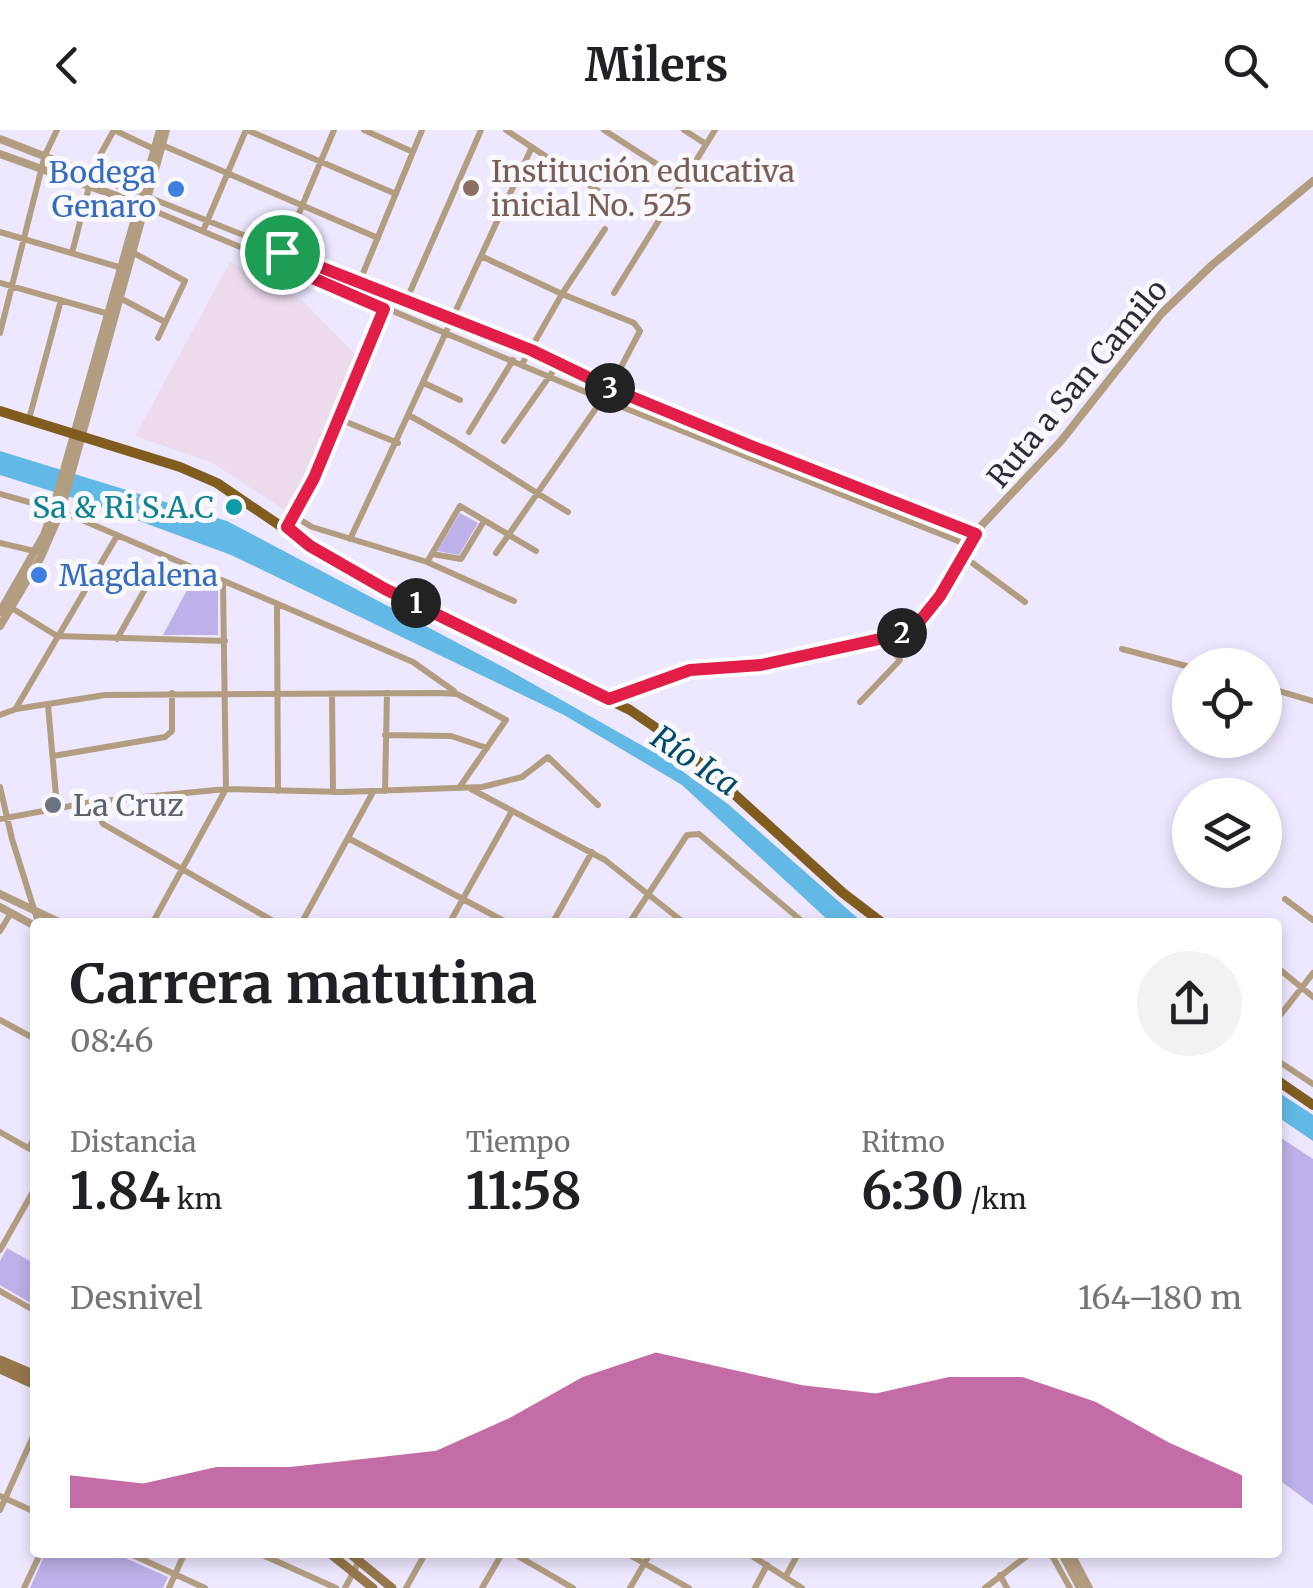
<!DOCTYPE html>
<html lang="es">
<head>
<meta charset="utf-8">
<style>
	:root { --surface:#fff; --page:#f2f2f2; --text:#202124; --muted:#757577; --accent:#ab2e7f }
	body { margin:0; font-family:Merriweather,serif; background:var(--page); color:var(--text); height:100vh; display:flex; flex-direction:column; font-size:38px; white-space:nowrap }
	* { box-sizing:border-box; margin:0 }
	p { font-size:32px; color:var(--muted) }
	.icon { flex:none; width:55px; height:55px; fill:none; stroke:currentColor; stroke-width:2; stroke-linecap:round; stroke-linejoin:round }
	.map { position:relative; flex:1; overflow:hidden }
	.panel { position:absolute; left:30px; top:788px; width:1252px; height:640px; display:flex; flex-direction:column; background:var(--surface); border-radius:10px; box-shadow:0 5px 15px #0003 }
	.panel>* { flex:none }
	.fabs { position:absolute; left:1172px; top:518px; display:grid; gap:20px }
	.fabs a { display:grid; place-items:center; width:110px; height:110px; border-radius:50%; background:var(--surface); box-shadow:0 5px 15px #0003; font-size:50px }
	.pin { position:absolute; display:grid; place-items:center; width:85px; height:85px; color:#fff; margin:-42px; border:5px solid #fff; border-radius:50%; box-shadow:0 2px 10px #0007 }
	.km { position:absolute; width:50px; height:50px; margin:-25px; border-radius:50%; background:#222; color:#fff; font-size:28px; line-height:50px; text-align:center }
	.round { display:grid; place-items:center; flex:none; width:105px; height:105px; border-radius:52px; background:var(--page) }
	.head { display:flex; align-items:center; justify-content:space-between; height:170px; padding:0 40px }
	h1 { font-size:55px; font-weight:700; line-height:75px }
	.figures { display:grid; grid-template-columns:repeat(3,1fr); gap:15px; height:170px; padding:10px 40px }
	.figures div { display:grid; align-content:center }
	.figures b { font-size:50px; font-weight:700 }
	.figures small { font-size:28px; font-weight:400 }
	.figures p { font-size:28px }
	.chart { height:280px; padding:20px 40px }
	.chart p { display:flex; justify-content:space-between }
	.chart svg { width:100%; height:180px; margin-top:10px; fill:var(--accent); opacity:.7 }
	header { display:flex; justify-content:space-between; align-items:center; height:130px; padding:0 40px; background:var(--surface); font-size:45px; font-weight:700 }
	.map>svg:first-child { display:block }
	.education { fill:#ecdbed }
	.green { fill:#beb0e8 }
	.water { fill:#63b9e6 }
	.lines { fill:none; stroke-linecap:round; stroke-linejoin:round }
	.minor { stroke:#b29d80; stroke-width:6 }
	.tertiary { stroke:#b29d80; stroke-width:8 }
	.secondary { stroke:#96774b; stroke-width:9 }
	.primary { stroke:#815c1f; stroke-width:10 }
	.route-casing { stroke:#fff; stroke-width:20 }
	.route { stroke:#e11d48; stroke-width:12 }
	.education-dot { fill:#8d6e63; stroke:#f9f8fd; stroke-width:4 }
	.shop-dot { fill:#3f7fe0; stroke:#f9f8fd; stroke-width:4 }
	.culture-dot { fill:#0f9aa8; stroke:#f9f8fd; stroke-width:4 }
	.worship-dot { fill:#6b7280; stroke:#f9f8fd; stroke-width:4 }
	.labels { text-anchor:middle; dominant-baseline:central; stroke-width:10; stroke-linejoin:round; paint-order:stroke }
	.education-label { font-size:30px; fill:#785e54; stroke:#f9f8fd; text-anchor:start }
	.shop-label { font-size:30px; fill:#366cbe; stroke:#f9f8fd; text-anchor:end }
	.street-label { font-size:30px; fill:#2f2c37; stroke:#f9f8fd }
	.culture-label { font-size:30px; fill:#0d838f; stroke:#f9f8fd; text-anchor:end }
	.worship-label { font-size:30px; fill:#5b616d; stroke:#f9f8fd; text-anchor:start }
	.water-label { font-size:32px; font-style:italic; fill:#014c6a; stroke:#f9f8fd }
</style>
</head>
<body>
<header><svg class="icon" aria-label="back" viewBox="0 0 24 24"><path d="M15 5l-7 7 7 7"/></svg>Milers<svg class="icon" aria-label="search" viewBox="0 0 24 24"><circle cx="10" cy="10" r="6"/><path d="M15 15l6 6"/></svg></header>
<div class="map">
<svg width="1313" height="1458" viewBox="0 0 1313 1458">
	<rect width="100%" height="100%" fill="#ede7ff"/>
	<path class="education" d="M230,132L302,170L360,229L289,383L211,332L135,306Z"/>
	<path class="green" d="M460,383L478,393L459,425L437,421Z
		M195,445L218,455V505H163Z
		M1278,1006L1313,1029V1375L1278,1349Z
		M7,1118L35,1134V1161L29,1172L0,1155V1131Z
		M46,1422L114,1423L168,1447L163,1458H30Z"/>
	<path class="water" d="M0,321L227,391L505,538L664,628L728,674L862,792H830L682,655L564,585L231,425L99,376L0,345Z
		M1278,962L1313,985V1011L1278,987Z"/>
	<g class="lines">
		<path class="minor" d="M247,0L396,64
			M364,0L413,22
			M506,0L624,78
			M604,0L683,51
			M684,0L706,14
			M162,15L378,108
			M90,43L114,0L154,19
			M148,67L531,220L610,258L751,316L975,404
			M145,77L602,269L968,415
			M504,78L521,87
			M203,101L246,0
			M0,102L122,138
			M132,122L185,151L158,208
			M72,123L89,57
			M481,126L562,164L522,234
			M278,133L334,0
			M0,153L109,184
			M359,153L422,0
			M614,163L715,0
			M120,168L165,192
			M406,171L481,0
			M0,203L45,25L57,0
			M424,253L460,270
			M410,286C465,315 514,350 568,382
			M29,289L61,170
			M339,289L398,313
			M469,302L513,230
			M504,311L558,234
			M0,364L53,379
			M61,381L413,532L454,561
			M294,386L312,397L427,432L514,471
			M287,397L313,348L389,164
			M350,409C412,279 470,147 532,17
			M0,413L34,421
			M496,423L610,258L640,201L634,193L562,164L605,99
			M432,424L461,429L484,391
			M963,426L1025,472
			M427,432L460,376L536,421
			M10,477L57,506L225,511
			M277,477L278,661
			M117,509L163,427
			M1122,519L1190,537
			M1265,557L1313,571
			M332,564L333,662
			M860,572L900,530L884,510
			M48,575L57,677
			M16,578L117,406
			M0,585L16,579L105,565L440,563L457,564L506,590L459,658
			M385,605L451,606L487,618
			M53,626L165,607L172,601V563
			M0,657L12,709L38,792
			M471,659L605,730L683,792
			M385,661L387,563
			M92,672L103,694L275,792
			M0,689L92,672L226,659L343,662L482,657L522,647L548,627L598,675
			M348,708L506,792
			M1285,769L1313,790
			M153,792L226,659L223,453
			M302,792L373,662
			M450,792L512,681
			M553,792L592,722
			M630,792L687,705L699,704L803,792
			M0,801L11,783
			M1278,838L1313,867
			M1278,888L1313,843
			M0,890L35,909
			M1278,931L1313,954
			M0,1002L35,1022
			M29,1018L35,1007
			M0,1120L35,1058
			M0,1161L35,1181
			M0,1366L35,1382
			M0,1380L35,1302
			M126,1422L205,1458
			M256,1422L336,1458
			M511,1422L573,1458
			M624,1422L689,1458
			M746,1422L802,1458
			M1050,1422L1070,1458
			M1000,1445L1007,1458
			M786,1446L799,1422
			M24,1458L41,1422
			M169,1458L185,1422
			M345,1458L364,1422
			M406,1458L426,1422
			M482,1458L503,1422
			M630,1458L651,1422
			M755,1458L767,1435
			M985,1458L1032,1422"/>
		<path class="tertiary" d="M0,9L144,65
			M0,24L142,75
			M0,482L44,405L53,379L160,0
			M0,496L41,427L61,381L166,0
			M609,569L690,540L778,532L873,512L913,497L940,466L982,395L1061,311L1161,184L1212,135L1313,51
			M0,764L59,792
			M0,777L35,796
			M1061,1422L1080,1458
			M1070,1422L1089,1458"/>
		<path class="secondary" d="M0,1230L35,1245
			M0,1239L35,1255
			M328,1422L373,1458
			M348,1422L392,1458"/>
		<path class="primary" d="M0,281L180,337L217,353L310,416L385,459L630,580L678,613L843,763L881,792
			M1278,951L1313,975"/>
	</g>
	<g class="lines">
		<defs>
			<path id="route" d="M282,122L531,220L610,258L751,316L976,404L940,466L920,491L898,505L761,535L690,540L609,569L385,459L310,416L287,397L314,348L384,179L278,133Z"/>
		</defs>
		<use href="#route" class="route-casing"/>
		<use href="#route" class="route"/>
	</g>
	<circle class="education-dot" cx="471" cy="58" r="10"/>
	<g class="shop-dot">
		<circle cx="176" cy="59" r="10"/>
		<circle cx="39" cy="445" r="10"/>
	</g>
	<circle class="culture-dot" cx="234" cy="377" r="10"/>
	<circle class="worship-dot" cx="53" cy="675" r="10"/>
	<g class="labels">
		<g class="education-label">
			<text x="491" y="41">Institución educativa<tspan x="491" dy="34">inicial No. 525</tspan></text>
		</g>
		<g class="shop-label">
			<text x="156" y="42">Bodega<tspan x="156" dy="34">Genaro</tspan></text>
			<text x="59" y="445" text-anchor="start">Magdalena</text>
		</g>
		<g class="street-label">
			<text transform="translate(1077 253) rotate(-50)">Ruta a San Camilo</text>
		</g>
		<g class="culture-label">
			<text x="214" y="377">Sa &amp; Ri S.A.C</text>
		</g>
		<g class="worship-label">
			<text x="73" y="675">La Cruz</text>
		</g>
		<g class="water-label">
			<text transform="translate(695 631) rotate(34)">Río Ica</text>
		</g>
	</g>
</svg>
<div class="fabs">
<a><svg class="icon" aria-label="locate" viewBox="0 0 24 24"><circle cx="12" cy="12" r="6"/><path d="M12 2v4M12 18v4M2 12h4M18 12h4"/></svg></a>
<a><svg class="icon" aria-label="layers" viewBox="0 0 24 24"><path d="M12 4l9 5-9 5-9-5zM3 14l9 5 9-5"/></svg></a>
</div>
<div class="pin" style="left:282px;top:122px;background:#1e9e55"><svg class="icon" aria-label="arrive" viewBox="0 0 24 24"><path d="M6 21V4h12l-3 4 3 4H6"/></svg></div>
<b class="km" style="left:416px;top:473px">1</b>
<b class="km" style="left:902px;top:503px">2</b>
<b class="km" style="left:610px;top:258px">3</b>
<section class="panel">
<div class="head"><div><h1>Carrera matutina</h1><p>08:46</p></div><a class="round"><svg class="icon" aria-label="share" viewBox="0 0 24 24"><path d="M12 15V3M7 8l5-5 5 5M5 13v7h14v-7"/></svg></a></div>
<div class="figures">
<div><p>Distancia</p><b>1.84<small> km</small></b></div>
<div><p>Tiempo</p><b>11:58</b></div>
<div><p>Ritmo</p><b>6:30<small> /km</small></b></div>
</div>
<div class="chart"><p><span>Desnivel</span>164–180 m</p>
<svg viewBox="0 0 160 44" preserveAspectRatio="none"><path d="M0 44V36L10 38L20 34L30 34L40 32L50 30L60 22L70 12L80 6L90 10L100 14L110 16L120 12L130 12L140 18L150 28L160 36V44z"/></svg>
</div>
</section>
</div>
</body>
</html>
